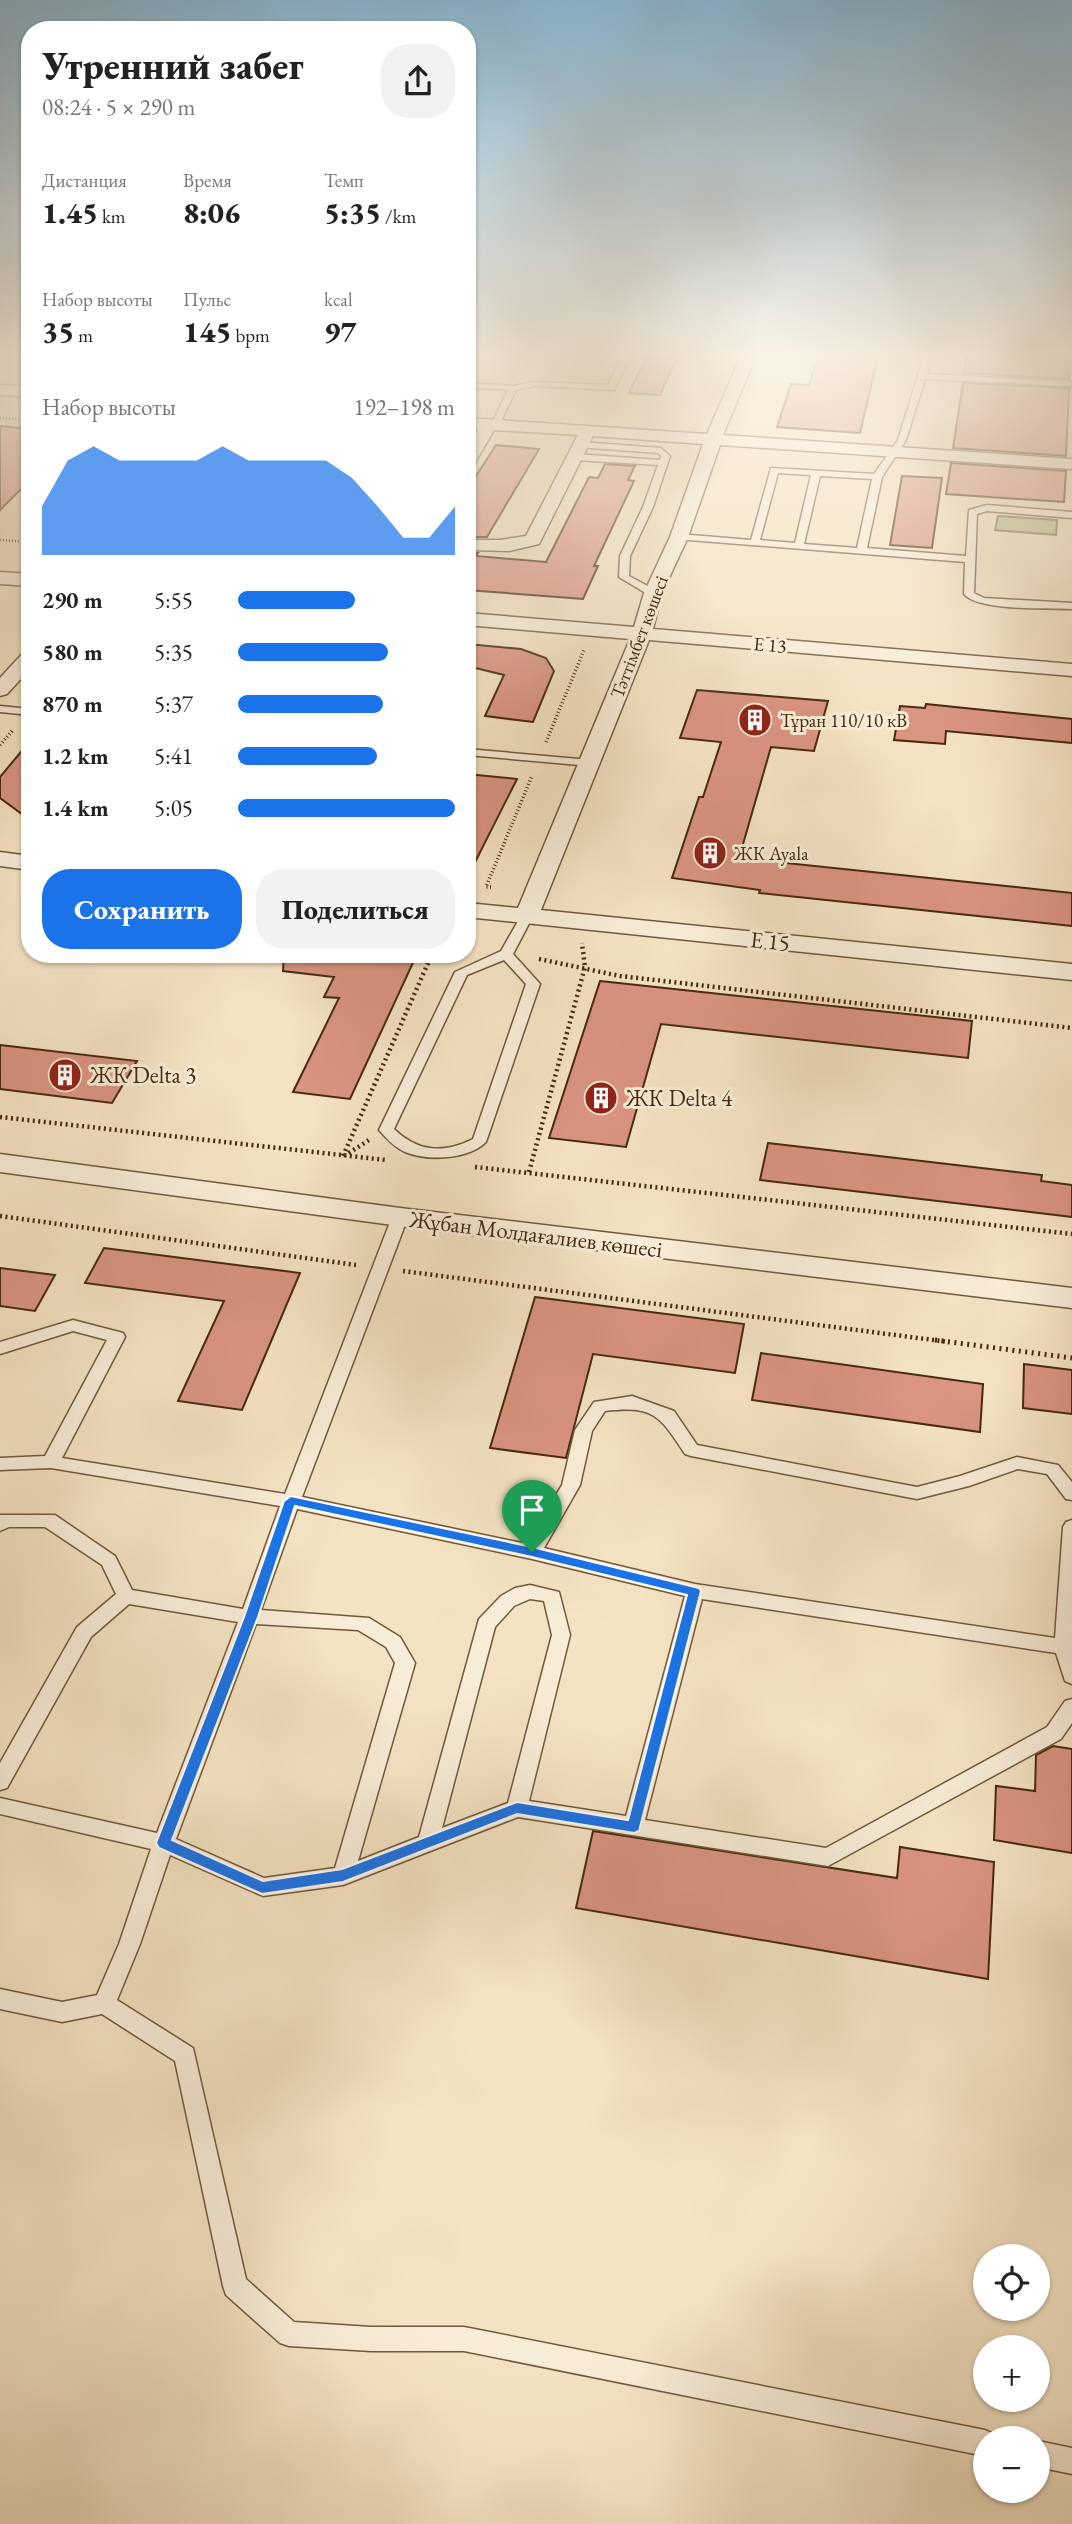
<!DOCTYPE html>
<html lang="ru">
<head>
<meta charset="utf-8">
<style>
	:root { --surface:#fff; --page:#f2f2f2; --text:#222; --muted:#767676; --accent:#1a73e8 }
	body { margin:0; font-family:"EB Garamond",serif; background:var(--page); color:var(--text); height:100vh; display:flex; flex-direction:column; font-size:26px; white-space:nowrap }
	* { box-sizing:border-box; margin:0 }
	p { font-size:23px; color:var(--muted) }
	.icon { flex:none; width:38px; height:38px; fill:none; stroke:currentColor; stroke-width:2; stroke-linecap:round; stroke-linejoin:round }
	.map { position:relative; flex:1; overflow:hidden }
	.drawer { position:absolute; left:21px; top:21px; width:455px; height:942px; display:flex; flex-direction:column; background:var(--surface); border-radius:28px; box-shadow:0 2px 5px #0004 }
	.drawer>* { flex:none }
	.controls { position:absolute; left:973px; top:2244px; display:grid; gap:14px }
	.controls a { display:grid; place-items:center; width:77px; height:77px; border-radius:50%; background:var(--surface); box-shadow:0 2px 5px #0004; font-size:35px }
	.pin { position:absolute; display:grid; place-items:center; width:60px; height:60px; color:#fff; margin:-72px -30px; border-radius:50% 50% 50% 0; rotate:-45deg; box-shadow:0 0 7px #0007 }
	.pin .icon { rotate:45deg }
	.round { display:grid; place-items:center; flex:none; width:74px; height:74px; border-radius:28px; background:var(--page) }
	.overview { display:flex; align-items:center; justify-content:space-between; height:119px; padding:0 21px }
	h1 { font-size:38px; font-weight:800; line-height:52px }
	.figures { display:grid; grid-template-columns:repeat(3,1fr); gap:10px; height:119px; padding:7px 21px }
	.figures div { display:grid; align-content:center }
	.figures b { font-size:30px; font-weight:800 }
	.figures small { font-size:19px; font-weight:400 }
	.figures p { font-size:19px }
	.chart { height:196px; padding:14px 21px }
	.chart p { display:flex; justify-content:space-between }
	.chart svg { width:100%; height:126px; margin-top:7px; fill:var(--accent); opacity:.7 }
	.action { display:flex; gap:14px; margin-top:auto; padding:14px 21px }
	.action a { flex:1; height:80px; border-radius:28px; background:var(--accent); color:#fff; font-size:28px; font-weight:800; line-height:80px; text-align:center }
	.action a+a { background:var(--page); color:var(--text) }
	ul { padding:0 21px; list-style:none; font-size:23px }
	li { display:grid; grid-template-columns:112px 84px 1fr; align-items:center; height:52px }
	li i { height:18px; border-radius:9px; background:var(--accent) }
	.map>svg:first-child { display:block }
	.green { fill:#bec392; stroke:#827650; stroke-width:2 }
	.building { fill:#da9482; stroke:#46290d; stroke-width:2 }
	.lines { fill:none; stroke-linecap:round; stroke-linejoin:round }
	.service-casing { stroke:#72583a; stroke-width:3 }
	.minor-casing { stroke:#72583a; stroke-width:3 }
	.path-far3 { stroke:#46290d; stroke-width:2.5; stroke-dasharray:1 2; stroke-linecap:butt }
	.path-far2 { stroke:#46290d; stroke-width:3.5; stroke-dasharray:1 2.5; stroke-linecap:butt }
	.path-far1 { stroke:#46290d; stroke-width:4.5; stroke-dasharray:2 3.5; stroke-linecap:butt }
	.path { stroke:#46290d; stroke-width:5; stroke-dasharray:2 4.5; stroke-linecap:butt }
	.service { fill:#f8edd8; fill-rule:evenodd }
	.minor { fill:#f8edd8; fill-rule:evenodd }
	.route { fill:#1a73e8; stroke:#fff; stroke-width:2; fill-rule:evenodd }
	.labels { text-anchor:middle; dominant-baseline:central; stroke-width:6; stroke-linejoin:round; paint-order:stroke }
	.far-street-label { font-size:19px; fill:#46290d; stroke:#f8edd8 }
	.far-poi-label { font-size:19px; fill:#46290d; stroke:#f8edd8; text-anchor:start }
	.street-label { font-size:23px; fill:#46290d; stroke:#f8edd8 }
	.poi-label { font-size:23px; fill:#46290d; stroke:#f8edd8; text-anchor:start }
</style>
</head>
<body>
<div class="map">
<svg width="1072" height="2524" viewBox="0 0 1072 2524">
	<rect width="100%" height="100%" fill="#f4e3c3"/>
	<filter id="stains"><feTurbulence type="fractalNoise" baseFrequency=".00286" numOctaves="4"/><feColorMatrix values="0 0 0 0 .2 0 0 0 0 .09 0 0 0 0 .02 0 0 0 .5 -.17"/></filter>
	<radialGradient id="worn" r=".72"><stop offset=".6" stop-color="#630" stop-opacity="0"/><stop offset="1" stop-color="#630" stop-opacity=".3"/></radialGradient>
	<path class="green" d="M998,516L1057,520L1056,535L995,530Z"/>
	<path class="building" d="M647,356H678L660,395L629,393Z
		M818,356H878L860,433L777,427L791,384L809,385Z
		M967,356L1070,360L1069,379L964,373Z
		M963,383L1069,388L1066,456L953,448Z
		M0,426L30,429V490L21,489L0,510Z
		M496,445L539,449L487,537H467V490Z
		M951,463L1066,471L1064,502L946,494Z
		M605,464L635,466L628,480L634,481L594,566H598L583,599L467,590V553H478L476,556L546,562L589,477L598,478Z
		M902,476L942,478L932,548L890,545Z
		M467,644L521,649L546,658L554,671L533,722L485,716L504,675L467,666Z
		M697,690L828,701L814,751L771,747L739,858L1072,893V926L759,893L760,890L672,878L699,797H703L721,742L680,738Z
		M926,704L1072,719V743L946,731L945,744L894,740L900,706L925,708Z
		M30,741V820L0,798V777Z
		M467,774L517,779L467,878Z
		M284,954H417L350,1099L293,1092L339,998L324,997L334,977L283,971Z
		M600,981L972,1021L968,1058L661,1024L626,1147L549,1138Z
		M0,1045L137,1061L112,1103L0,1089Z
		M768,1143L1042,1175L1041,1181L1072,1185V1217L760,1180Z
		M104,1248L300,1273L242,1410L178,1401L224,1301L85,1283Z
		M0,1268L55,1275L35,1311L0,1306Z
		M535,1297L744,1324L735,1373L593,1354L566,1458L490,1448Z
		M761,1353L983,1384L980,1432L752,1400Z
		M1024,1364L1072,1370V1414L1023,1408Z
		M1053,1746L1072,1749V1853L994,1840L996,1786L1035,1791L1036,1755Z
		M593,1831L897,1878L900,1847L994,1862L988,1979L576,1908Z"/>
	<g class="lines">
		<defs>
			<path id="service" d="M622,356H630L614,390L534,386L516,390L499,425L495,428L491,425L508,390L467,387V383L513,386L534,382L608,385Z
				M924,356H932L927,374L1072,382V386L925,379L906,440L882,477L867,548L966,556L969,510L987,505L1072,512V518L987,511L977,514L974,593L984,598L1072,603V609C1048,608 978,611 964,594L965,562L676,539V535L679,534L751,540L771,468L874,474L898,440ZM778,473L811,475L795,543L760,540ZM820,476L872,479L857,548L804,544Z
				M581,442L661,448L670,456L653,507L630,556L629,576L657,591V595H649L619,577L620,556L643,507L658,465L575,460L571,457L575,454L660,460L661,456L658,453L578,447V443Z
				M0,706L30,709V715L0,712Z
				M467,749L590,760L596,763L590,766L467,755Z
				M527,912L533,916L513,954L540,984L486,1142C468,1160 427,1161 405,1152C394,1147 386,1138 379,1130L455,972L501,951L521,916ZM504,960L526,984L473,1139C443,1154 418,1152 394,1129L467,975Z
				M400,1212L408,1217L302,1497L527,1544L562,1485L575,1430L594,1402L632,1396L674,1411L697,1445L917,1487L960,1476L1017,1457L1058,1465L1072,1482V1500L1066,1499L1047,1474L1018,1469L969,1486L917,1499L691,1456L685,1454C660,1416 654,1405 605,1411L592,1431L580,1485L544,1548L695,1584L1055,1638L1063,1527L1066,1522L1072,1520V1684L1065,1681L1056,1653L702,1599L645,1820L826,1848L1047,1727L1065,1701L1072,1699V1723L1061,1739L828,1866L518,1817L343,1885L263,1896L170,1855L140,1944L117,2000L193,2048L246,2279L294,2322L371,2327H464L985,2430L994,2434L996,2438H985V2456L464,2351H371L289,2346L280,2343L226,2295L223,2286L175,2061L102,2014L62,2022L0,2009V1989L62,2002L97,1995L119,1944L151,1849L0,1814V1798L157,1833L238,1622L129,1604L91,1637L7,1788L0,1790V1763L77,1627L116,1594L102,1565L45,1527H9L0,1531V1515H55L115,1556L132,1590L243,1609L280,1506L51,1468L0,1470V1458L45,1456L107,1340L73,1331L0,1354V1342L73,1320L123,1333L125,1337L62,1458L285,1494L392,1217ZM297,1509L532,1559L685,1596L626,1816L529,1801L570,1635L559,1592L530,1585L515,1588L501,1596L479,1619L419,1837L358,1861L415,1663L400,1637L369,1618L261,1610ZM530,1599L544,1601L552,1635L508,1803L442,1828L495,1627L514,1606ZM256,1624L358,1630L386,1647L395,1663L335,1868L264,1878L176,1839Z
				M1038,2441L1072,2448V2474L1038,2467Z"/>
			<path id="minor" d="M741,356H756L723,435L1072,459V469L720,445L688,537L662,593L653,629L1072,664V676L649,640L541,910L1072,964V980L467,917V903L518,908L630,639L467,625V613L634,627L644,593L670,537L703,444L593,436L539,544L509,551L467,550V540H500L526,536L578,435L494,430L473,466L467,467V447L478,429L467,428V418L707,434Z
				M0,385L30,387V397L0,395Z
				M0,572L30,574V586L0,584Z
				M30,651V669L7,694L0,696V678L23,653Z
				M0,852L30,856V870L0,866Z
				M0,1154L400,1208L1072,1288V1308L400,1226L0,1172Z"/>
		</defs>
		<use href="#service" class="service-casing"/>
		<use href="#minor" class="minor-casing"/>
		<path class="path-far3" d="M0,418L30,420
			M0,540L30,542"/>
		<path class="path-far2" d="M546,742L584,650
			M0,745L13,730
			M491,887H486L532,776"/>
		<path class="path-far1" d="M539,959L620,976L1072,1028
			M0,1117L386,1160
			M343,1156L432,954
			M344,1156L369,1140
			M475,1167L1072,1234
			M529,1172L585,967L582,943
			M0,1216L356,1265
			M403,1271L949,1342"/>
		<path class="path" d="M935,1340L1072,1358"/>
		<use href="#service" class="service"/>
		<use href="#minor" class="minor"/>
	</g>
	<linearGradient id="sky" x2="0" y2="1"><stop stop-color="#89b8d5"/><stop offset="0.5" stop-color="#faf2e4"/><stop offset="1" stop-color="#faf2e4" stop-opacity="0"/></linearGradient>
	<rect width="1072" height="709" fill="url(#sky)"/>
	<path class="route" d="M291,1496L532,1547L699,1588L701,1591L639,1831L634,1833L517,1814L343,1882L262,1894L159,1848L156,1843L244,1617L284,1501ZM295,1506L532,1557L687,1595L628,1820L517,1802L342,1869L263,1881L172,1840L258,1617Z"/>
	<defs>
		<symbol id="building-disc" viewBox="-11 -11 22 22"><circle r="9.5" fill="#8f2418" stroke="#f8edd8"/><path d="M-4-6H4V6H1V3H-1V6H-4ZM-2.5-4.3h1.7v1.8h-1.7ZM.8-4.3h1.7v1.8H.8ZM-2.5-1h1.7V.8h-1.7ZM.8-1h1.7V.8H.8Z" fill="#fff"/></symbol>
	</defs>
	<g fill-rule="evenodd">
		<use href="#building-disc" x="736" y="701" width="38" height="38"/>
		<use href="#building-disc" x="691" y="834" width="38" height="38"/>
		<use href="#building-disc" x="46" y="1056" width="38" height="38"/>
		<use href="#building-disc" x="582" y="1079" width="38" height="38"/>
	</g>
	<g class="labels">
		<g class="far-street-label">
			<text transform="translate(639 637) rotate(-69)">Тәттімбет көшесі</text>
			<text transform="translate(770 645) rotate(5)">E 13</text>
		</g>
		<g class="far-poi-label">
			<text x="780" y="720">Тұран 110/10 кВ</text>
			<text x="734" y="853">ЖК Ayala</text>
		</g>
		<g class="street-label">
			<text transform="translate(770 941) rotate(6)">E 15</text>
			<text transform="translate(536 1234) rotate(7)">Жұбан Молдағалиев көшесі</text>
		</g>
		<g class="poi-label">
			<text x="90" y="1075">ЖК Delta 3</text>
			<text x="626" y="1098">ЖК Delta 4</text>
		</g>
	</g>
	<rect width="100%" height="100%" filter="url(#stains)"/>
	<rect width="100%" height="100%" fill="url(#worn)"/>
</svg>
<div class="controls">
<a><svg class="icon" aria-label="locate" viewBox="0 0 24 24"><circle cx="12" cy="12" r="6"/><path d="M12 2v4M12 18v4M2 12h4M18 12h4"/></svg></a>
<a>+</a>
<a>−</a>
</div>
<div class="pin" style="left:532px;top:1552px;background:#1e9e55"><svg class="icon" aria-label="arrive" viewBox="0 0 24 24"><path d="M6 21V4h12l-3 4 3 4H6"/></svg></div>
<section class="drawer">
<div class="overview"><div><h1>Утренний забег</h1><p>08:24 · 5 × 290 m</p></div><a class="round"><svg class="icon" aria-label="share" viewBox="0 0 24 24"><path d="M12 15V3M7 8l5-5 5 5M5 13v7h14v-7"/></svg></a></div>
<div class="figures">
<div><p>Дистанция</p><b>1.45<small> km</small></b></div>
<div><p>Время</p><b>8:06</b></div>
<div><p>Темп</p><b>5:35<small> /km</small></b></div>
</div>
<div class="figures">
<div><p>Набор высоты</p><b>35<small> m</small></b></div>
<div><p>Пульс</p><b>145<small> bpm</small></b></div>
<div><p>kcal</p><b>97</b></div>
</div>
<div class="chart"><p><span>Набор высоты</span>192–198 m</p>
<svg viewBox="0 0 160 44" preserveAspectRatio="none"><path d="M0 44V27L10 11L20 6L30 11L40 11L50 11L60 11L70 6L80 11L90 11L100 11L110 11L120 17L130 27L140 38L150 38L160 27V44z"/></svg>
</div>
<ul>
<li><b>290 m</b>5:55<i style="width:54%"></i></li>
<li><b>580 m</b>5:35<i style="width:69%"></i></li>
<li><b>870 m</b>5:37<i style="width:67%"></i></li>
<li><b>1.2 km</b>5:41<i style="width:64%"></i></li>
<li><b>1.4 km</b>5:05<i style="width:100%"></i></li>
</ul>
<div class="action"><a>Сохранить</a><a>Поделиться</a></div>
</section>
</div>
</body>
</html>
